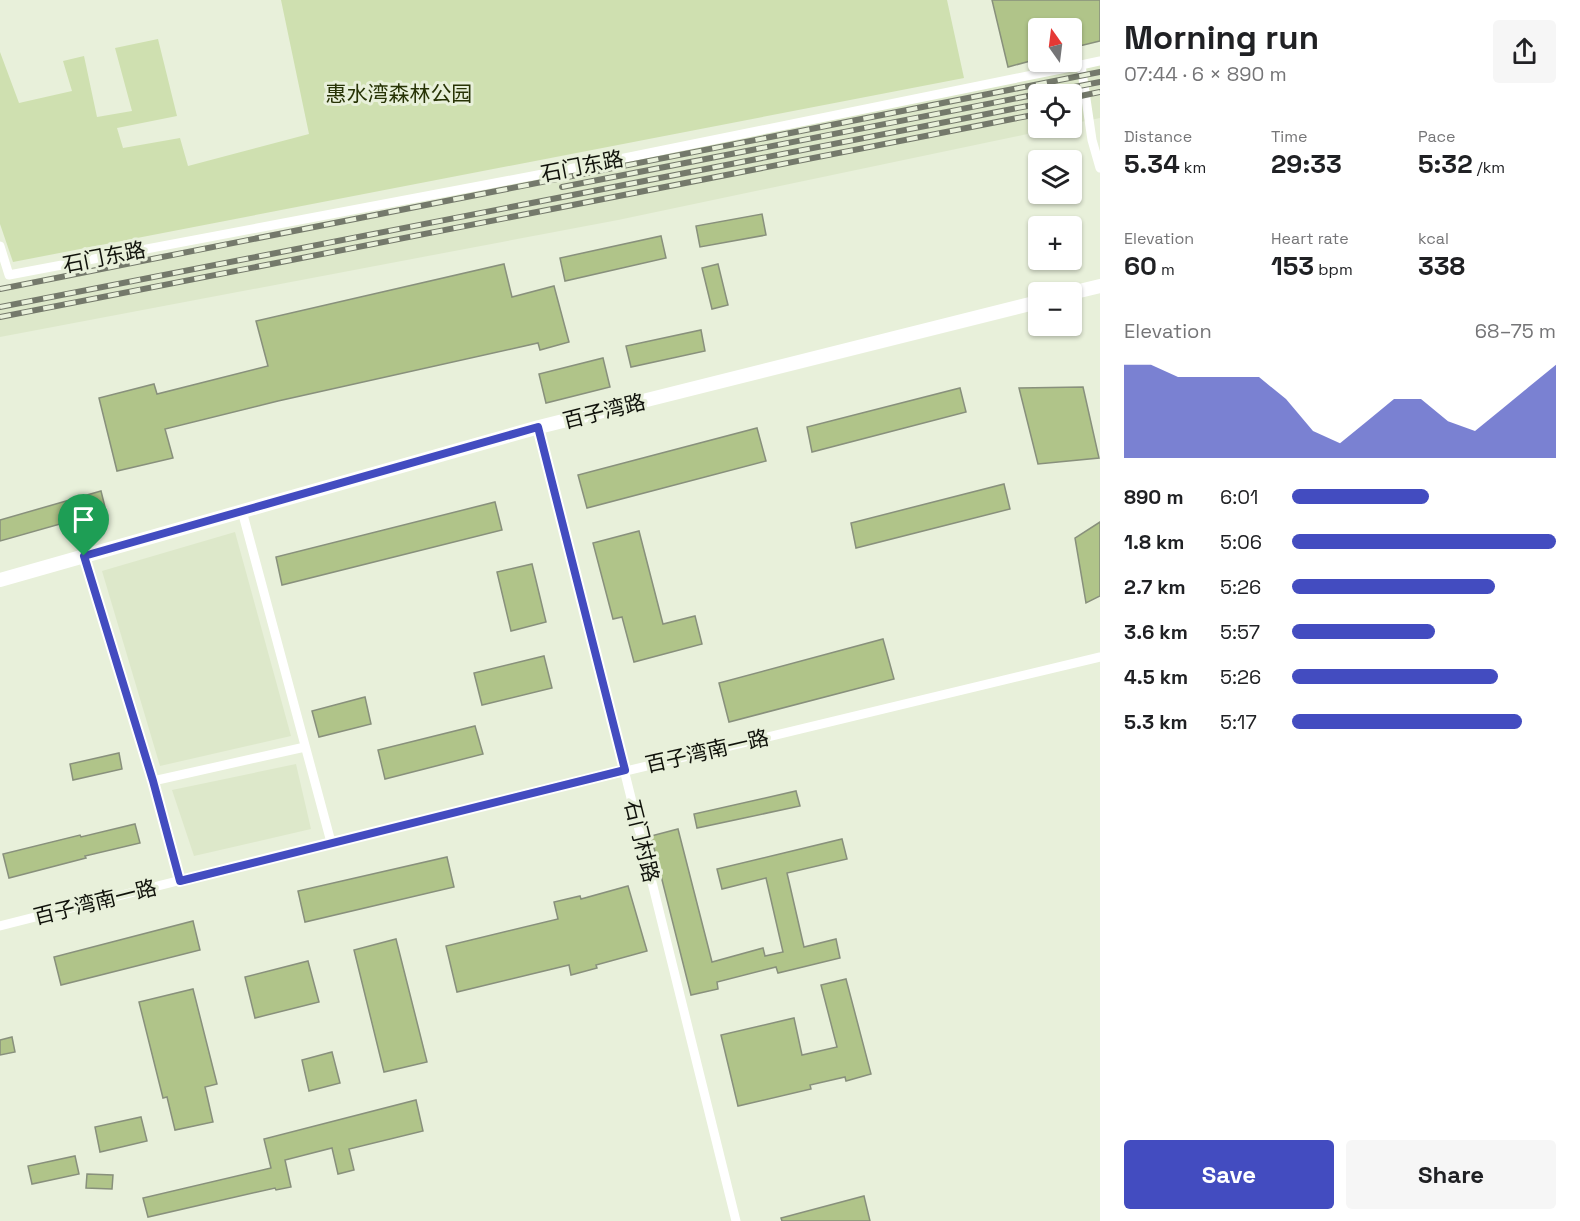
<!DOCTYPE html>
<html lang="en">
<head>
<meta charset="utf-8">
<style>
	:root { --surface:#fff; --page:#f6f6f6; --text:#202124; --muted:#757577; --accent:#434cc0 }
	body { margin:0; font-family:"Space Grotesk","Noto Sans SC",sans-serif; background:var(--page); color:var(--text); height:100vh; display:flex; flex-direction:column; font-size:22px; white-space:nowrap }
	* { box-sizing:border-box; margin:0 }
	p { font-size:20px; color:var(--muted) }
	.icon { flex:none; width:33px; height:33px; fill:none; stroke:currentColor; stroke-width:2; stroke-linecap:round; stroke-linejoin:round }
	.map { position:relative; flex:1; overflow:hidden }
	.panel { display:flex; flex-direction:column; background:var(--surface); width:480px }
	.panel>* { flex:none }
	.needle { width:39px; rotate:346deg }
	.fabs { position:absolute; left:1028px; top:18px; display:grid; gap:12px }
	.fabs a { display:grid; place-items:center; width:54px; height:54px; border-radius:6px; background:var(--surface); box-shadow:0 2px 4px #0004; font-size:30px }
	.pin { position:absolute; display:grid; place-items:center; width:51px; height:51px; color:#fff; margin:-62px -26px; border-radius:50% 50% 50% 0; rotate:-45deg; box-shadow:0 0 6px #0007 }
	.pin .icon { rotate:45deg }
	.round { display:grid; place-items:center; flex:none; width:63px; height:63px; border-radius:6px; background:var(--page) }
	.head { display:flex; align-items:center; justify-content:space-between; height:102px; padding:0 24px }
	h1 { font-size:33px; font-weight:700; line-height:45px }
	.metrics { display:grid; grid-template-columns:repeat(3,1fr); gap:9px; height:102px; padding:6px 24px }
	.metrics div { display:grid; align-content:center }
	.metrics b { font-size:26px; font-weight:700 }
	.metrics small { font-size:16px; font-weight:400 }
	.metrics p { font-size:16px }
	.chart { height:168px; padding:12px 24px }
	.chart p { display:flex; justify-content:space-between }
	.chart svg { width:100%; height:108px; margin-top:6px; fill:var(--accent); opacity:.7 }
	.action { display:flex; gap:12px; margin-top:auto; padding:12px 24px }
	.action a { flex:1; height:69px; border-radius:6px; background:var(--accent); color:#fff; font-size:24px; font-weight:700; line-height:69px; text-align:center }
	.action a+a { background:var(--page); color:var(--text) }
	ul { padding:0 24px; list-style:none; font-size:20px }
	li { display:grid; grid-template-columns:96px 72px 1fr; align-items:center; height:45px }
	li i { height:15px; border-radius:8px; background:var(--accent) }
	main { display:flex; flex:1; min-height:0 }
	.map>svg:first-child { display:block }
	.built { fill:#dde8ca }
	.green { fill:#cfe0b0 }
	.building { fill:#b0c489; stroke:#88907c; stroke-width:1.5 }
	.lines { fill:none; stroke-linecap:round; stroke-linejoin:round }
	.street { stroke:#fff; stroke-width:9 }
	.secondary { stroke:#fff; stroke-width:14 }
	.rail-casing { stroke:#74796b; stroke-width:6 }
	.rail { stroke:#e8f0da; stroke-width:4; stroke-dasharray:11; stroke-linecap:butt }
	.route-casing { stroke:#fff; stroke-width:12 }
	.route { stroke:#434cc0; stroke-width:8 }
	.labels { text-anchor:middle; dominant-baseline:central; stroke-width:6; stroke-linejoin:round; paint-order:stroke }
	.park-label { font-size:21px; fill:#273305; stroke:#e8f0da }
	.street-label { font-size:21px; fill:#10120b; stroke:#e8f0da }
</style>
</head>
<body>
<main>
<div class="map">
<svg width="1100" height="1221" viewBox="0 0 1100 1221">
	<rect width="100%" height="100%" fill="#e8f0da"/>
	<path class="built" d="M1100,64V118L1071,124V94H1038V128H1056L618,220L0,337V286L607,166Z
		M235,532L291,736L160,766L102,571Z
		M296,764L311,829L194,856L172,790Z"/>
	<path class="green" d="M281,0H947L964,78L13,262L0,224V52L19,103L72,91L63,61L84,56L97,117L132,111L115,48L158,39L177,116L117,128L123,148L180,138L188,166L309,134Z"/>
	<path class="building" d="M992,0H1100V41L1071,48V28H1038V59L1008,67Z
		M762,214L766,235L700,247L696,226Z
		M661,236L666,258L565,281L560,258Z
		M504,264L512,297L554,286L569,342L540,350L538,343L278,401L165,429L173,458L117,471L99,398L154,384L157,394L268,366L256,321Z
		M718,264L728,305L712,309L702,268Z
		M701,330L705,351L631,367L626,346Z
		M603,358L610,387L546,403L539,374Z
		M1083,387L1099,458L1038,464L1019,388Z
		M960,388L966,412L812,452L807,427Z
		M757,428L766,461L587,508L578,475Z
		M1004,484L1010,509L856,548L851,523Z
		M101,491L106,511L0,541V520Z
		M495,502L502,530L282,585L276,557Z
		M1100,522V596L1086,603L1075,538Z
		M639,531L663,624L695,616L702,644L634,662L622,617L613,619L593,543Z
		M532,564L546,622L511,631L497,572Z
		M883,639L894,679L729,722L719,683Z
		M544,656L552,688L482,705L474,673Z
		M365,697L371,724L319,737L312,711Z
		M475,726L483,754L385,779L378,750Z
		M119,753L122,769L73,780L70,764Z
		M796,791L800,806L697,828L694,814Z
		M135,824L140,843L85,856L86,858L9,878L3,854L80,835L81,837Z
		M678,829L712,962L763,948L765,956L783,952L766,878L722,889L717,869L842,839L847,859L787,873L804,947L836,939L840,958L778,973L776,967L717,982L718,989L691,995L651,836Z
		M447,857L454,887L305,922L298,891Z
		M628,886L647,951L596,965L597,968L571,975L569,965L457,992L446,946L558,919L554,902L580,896L581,899Z
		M193,921L200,950L61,985L54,957Z
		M396,939L427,1062L384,1072L354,950Z
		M308,961L319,1002L255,1018L245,977Z
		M846,979L871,1074L846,1081L845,1077L810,1085L811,1089L738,1106L721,1035L794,1018L802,1055L837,1047L821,985Z
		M193,989L217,1084L205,1087L213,1122L175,1130L167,1097L163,1098L139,1002Z
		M12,1037L15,1052L0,1055V1040Z
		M332,1052L340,1083L309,1091L302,1060Z
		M416,1100L423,1131L349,1149L354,1170L338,1174L332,1148L285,1160L291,1187L276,1190L275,1188L148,1217L143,1198L271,1168L264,1139Z
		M141,1117L147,1141L100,1152L95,1127Z
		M75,1156L79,1174L32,1184L28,1166Z
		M87,1174L113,1175L112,1189L86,1188Z
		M864,1196L870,1221H782L781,1218Z"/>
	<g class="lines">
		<path class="street" d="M1081,65L1100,61
			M0,246L9,275L595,164L1081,65L1092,140L1100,168
			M539,427L736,1221
			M242,511L331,842
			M84,556L153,781L180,881
			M153,781L305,747
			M0,926L331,842L1100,657"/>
		<path class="secondary" d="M1071,293L1100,286
			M0,580L539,427L1038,302"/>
		<defs>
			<path id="rail" d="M1071,98L1100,92
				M562,187L1100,82
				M0,289L1100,72
				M0,307L1038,104
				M0,317L1038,114"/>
		</defs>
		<use href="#rail" class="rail-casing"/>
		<use href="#rail" class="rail"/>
	</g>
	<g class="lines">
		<defs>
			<path id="route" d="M538,427L625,770L180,881L153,781L84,556Z"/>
		</defs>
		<use href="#route" class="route-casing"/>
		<use href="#route" class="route"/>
	</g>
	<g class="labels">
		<g class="park-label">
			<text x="399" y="93">惠水湾森林公园</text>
		</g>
		<g class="street-label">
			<text transform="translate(582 166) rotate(-11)">石门东路</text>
			<text transform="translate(104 257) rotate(-11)">石门东路</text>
			<text transform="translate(604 411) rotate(-14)">百子湾路</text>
			<text transform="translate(707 751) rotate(-13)">百子湾南一路</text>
			<text transform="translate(642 841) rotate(76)">石门村路</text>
			<text transform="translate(95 902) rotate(-14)">百子湾南一路</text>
		</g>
	</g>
</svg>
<div class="fabs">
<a><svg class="needle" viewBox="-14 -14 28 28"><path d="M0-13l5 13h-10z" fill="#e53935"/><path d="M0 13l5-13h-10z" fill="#757577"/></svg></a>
<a><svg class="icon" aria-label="locate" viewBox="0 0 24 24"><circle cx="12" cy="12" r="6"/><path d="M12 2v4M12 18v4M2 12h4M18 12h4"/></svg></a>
<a><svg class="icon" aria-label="layers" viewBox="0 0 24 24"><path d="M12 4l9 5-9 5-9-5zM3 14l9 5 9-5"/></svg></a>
<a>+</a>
<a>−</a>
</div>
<div class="pin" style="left:84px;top:556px;background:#1e9e55"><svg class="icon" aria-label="arrive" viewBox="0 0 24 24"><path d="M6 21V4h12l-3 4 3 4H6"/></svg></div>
</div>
<section class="panel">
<div class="head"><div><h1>Morning run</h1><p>07:44 · 6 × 890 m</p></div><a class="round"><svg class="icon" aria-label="share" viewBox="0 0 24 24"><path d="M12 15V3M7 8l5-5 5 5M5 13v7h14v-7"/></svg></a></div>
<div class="metrics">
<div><p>Distance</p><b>5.34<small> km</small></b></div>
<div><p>Time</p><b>29:33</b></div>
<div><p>Pace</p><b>5:32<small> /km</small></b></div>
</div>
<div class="metrics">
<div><p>Elevation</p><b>60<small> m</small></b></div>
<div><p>Heart rate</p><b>153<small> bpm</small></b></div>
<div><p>kcal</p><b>338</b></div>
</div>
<div class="chart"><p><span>Elevation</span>68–75 m</p>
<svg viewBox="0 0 160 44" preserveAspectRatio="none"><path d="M0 44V6L10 6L20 11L30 11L40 11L50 11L60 20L70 33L80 38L90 29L100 20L110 20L120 29L130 33L140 24L150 15L160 6V44z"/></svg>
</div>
<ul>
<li><b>890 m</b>6:01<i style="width:52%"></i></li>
<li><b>1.8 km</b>5:06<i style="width:100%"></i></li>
<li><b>2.7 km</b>5:26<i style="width:77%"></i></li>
<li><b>3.6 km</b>5:57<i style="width:54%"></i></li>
<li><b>4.5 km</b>5:26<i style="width:78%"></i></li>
<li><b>5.3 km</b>5:17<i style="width:87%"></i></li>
</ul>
<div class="action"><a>Save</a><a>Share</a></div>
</section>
</main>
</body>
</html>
